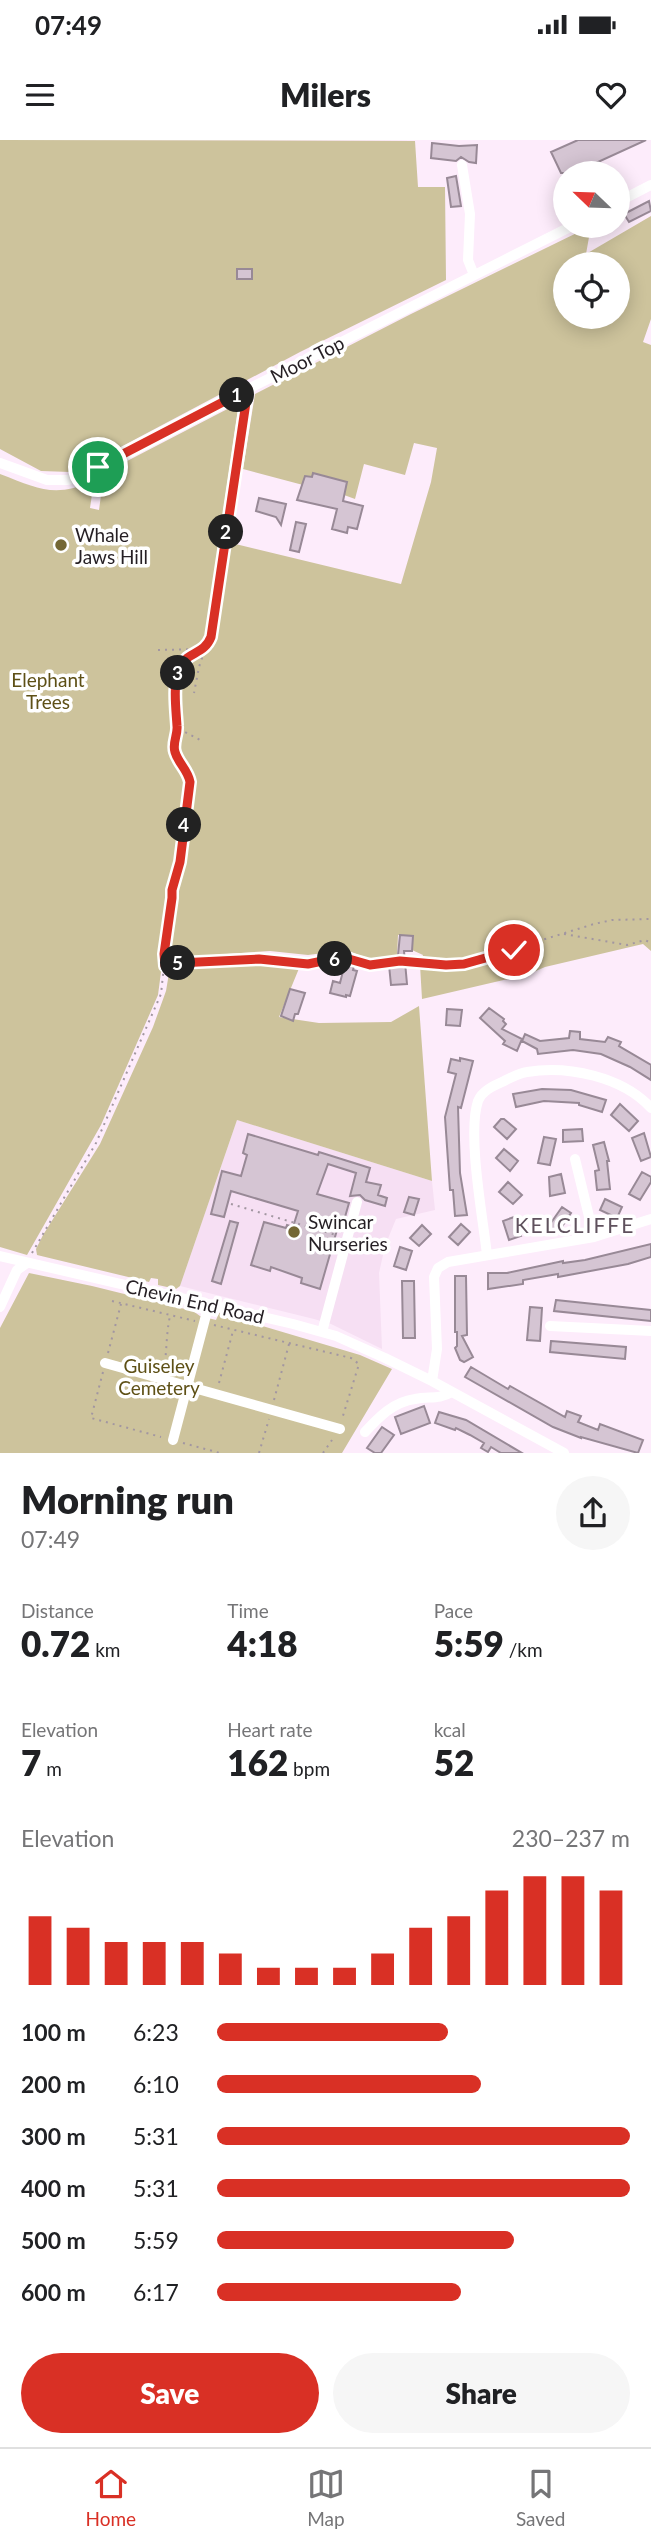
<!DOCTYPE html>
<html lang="en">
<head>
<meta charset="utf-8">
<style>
	:root { --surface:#fff; --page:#f6f6f6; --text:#202124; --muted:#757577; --line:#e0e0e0; --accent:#d93025 }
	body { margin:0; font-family:Lato,sans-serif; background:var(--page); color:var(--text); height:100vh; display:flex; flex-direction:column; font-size:26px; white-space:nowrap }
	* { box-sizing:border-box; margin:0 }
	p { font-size:23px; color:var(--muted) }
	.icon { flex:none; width:38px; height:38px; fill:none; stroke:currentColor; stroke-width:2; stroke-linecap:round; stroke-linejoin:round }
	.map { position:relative; height:1313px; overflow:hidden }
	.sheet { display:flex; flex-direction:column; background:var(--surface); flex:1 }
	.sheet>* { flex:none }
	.needle { width:46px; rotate:293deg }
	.tools { position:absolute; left:553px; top:21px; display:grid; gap:14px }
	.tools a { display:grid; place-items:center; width:77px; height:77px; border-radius:50%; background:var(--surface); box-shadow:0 4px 18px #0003; font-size:35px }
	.pin { position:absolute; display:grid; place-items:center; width:60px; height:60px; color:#fff; margin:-30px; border:4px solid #fff; border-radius:50%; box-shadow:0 2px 7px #0007 }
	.km { position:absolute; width:35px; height:35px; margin:-18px; border-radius:50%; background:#222; color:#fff; font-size:19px; line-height:35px; text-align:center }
	.round { display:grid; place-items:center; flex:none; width:74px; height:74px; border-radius:37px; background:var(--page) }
	.summary { display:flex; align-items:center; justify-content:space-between; height:119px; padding:0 21px }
	h1 { font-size:38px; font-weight:800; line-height:52px }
	.stats { display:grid; grid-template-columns:repeat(3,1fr); gap:10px; height:119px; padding:7px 21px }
	.stats div { display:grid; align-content:center }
	.stats b { font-size:35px; font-weight:800 }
	.stats small { font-size:19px; font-weight:400 }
	.stats p { font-size:19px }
	.chart { height:196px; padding:14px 21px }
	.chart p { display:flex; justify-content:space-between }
	.chart svg { width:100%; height:126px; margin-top:7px; stroke:var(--accent); stroke-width:6 }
	.action { display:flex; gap:14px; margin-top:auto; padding:14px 21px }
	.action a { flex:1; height:80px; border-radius:42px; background:var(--accent); color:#fff; font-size:28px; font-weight:800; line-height:80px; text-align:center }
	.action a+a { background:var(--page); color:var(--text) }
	ul { padding:0 21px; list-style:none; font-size:23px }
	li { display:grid; grid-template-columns:112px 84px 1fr; align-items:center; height:52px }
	li i { height:18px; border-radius:9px; background:var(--accent) }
	.status { display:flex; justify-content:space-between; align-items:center; height:49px; padding:0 35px; background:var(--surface); direction:ltr }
	.status svg { height:19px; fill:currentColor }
	header { display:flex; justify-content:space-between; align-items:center; height:91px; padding:0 21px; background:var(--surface); font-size:32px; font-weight:800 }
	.tabs { display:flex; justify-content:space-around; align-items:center; height:98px; border-top:2px solid var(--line); background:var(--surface); font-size:19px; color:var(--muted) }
	.tabs a { display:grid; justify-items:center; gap:4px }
	.tabs .on { color:var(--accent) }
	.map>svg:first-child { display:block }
	.built { fill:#f6dff3 }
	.green { fill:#cdc39c; fill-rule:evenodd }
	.building { fill:#d5c5d3; stroke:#988996; stroke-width:2 }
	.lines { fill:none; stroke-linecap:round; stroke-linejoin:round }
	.path { stroke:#a296a1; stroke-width:2; stroke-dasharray:2 5; stroke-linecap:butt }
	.minor { stroke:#fff; stroke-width:10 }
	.route-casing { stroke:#fff; stroke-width:14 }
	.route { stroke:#d93025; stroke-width:9 }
	.poi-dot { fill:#746734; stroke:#fff; stroke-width:2.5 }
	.labels { text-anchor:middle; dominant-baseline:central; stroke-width:7; stroke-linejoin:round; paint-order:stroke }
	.street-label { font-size:19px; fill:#251f24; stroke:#fff }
	.poi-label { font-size:19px; fill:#251f24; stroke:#fff; text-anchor:start }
	.park-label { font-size:19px; fill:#5e5016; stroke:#fff }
	.neighbourhood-label { font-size:21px; letter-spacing:2px; fill:#5f515d; stroke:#fff }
</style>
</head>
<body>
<div class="status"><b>07:49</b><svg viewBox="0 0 49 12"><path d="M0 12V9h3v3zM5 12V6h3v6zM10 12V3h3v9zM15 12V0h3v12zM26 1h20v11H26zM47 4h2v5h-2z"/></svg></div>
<header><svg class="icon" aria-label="menu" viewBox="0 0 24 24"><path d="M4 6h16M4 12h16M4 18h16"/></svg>Milers<svg class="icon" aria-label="heart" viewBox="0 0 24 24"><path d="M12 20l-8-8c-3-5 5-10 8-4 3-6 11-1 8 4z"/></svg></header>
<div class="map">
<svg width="651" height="1313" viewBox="0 0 651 1313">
	<rect width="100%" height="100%" fill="#fdecfb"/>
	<path class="built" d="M237,980L432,1041L435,1070L396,1079L385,1106L379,1133L382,1209L331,1184L314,1179L180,1146Z"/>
	<path class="green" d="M0,0L415,1L418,47H445L446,140L300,212L83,327L74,326L70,332L41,331L0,309Z
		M651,76V179L643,202L651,205V811L643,804L545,827L529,834L422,859L420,825L423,815L412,810L413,796L398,795L397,817L375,822L347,810L308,815L270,811L169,818L161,832L158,855L101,985L27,1115L0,1107V334C39,349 54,358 94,341L90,368L99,370L104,333L239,263L219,400L401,444L431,342L437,308L414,303L405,335L364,324L355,359L344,355L347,342L305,336L303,345L243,329L255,254L411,174L591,86L586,114ZM565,124H618V177H565Z
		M261,821L300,826L279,877L319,883L391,882L419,866L432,1041L237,980L180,1146L176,1149L158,1145V1139L151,1138L149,1142L37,1115L36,1109L43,1095L100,1004L153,887L166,851L169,833L172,829Z
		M29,1133L92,1146L193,1171L200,1176L216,1180L219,1173L360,1215L392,1229L342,1313H0V1188Z"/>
	<path class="building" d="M578,0H646L574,33H561L551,12Z
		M432,3L459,6L477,5L476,23L469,22L461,17L456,21L431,18Z
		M456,36L461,66L451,67L447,38Z
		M649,61L651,71L629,82L624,74Z
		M237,129H252V139H237Z
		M313,333L347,342L343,361L363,366L357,389L348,387L347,393L332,389L337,369L297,360L305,336L312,337Z
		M259,358L286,364L281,385L276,377L256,371Z
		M296,382L306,384L299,412L290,410Z
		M400,795L413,796L412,811H404L407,844L391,845L389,825H397Z
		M346,819L355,822L353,830L357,831L350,856L346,855V857L330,853L333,841L340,843Z
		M290,849L305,853L298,874H295L293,881L281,876Z
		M489,868L504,879L503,881L506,884L502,889L522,899L517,911L503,904L505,901L480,878Z
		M447,869L462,870L460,886L446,885Z
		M570,891L580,892V899L605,902L608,897L621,902L619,906L651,925V940L630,927L601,914L573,910L538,914L537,909L522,901L525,894L540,901L569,898Z
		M460,918L473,921L461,968L458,967L460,1033L467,1075L455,1076L453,1050H450L445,977L456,934L448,932L451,919L460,921Z
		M542,949L571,950L606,960L602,972L579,965V963L544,961L516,967L513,954Z
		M620,964L638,981L629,991L611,975Z
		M501,979H504L516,989L507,999L494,987Z
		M582,989L583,1001L563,1002V990Z
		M644,993L651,1017L641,1021L632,998Z
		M248,994L318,1015L319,1012L370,1028L366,1042L381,1045L378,1055L387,1058L385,1066L365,1060L360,1055L350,1056L356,1033L328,1024L317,1054L349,1063L341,1091L337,1090L320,1149L301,1143L302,1138L271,1127L270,1131L251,1125L264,1082L286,1088L287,1085L293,1087L298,1071L231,1051L224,1077L211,1074L222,1031L241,1036L247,1015L243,1013Z
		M544,997L556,999L550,1025L538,1023Z
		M604,1002L609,1021H607L610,1049L597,1050L595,1031L599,1030L593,1005Z
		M504,1009L518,1021L510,1031L496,1018Z
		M642,1032L651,1037V1042L640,1060L629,1054Z
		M561,1034L565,1053L550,1056L549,1037Z
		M508,1042L522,1055L513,1064L499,1052Z
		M409,1057L419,1059L414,1075L404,1072Z
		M605,1059L622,1067L617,1078L600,1070Z
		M562,1067L571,1073L557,1094L548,1087Z
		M514,1077L521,1096L509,1100L503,1081Z
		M230,1081L238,1083L221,1144L212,1141Z
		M461,1084L470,1092L458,1105L449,1097Z
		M422,1085L431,1094L419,1106L410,1098Z
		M651,1104V1117L628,1124L558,1137V1134L523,1140V1144L488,1149V1133H507L563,1121V1123L585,1120Z
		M400,1107L412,1111L406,1130L394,1126Z
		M455,1136H466L467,1195L462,1196L473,1217L464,1222L460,1220L455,1208L457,1206V1192H455Z
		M402,1141H414L415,1198H403Z
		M556,1160L651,1170V1181L554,1171Z
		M530,1167L542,1168L540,1201L527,1200Z
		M551,1201L626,1207L625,1219L550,1212Z
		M471,1227L508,1249L510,1246L565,1277L567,1271L581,1276L578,1282L598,1290L600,1284L643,1300L638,1313L581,1297V1298L553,1287L465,1237Z
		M424,1266L430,1283L401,1294L395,1277Z
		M439,1272L466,1280L522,1313H501L491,1307L488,1312L481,1308L484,1303L470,1295L456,1288L455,1290L435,1283Z
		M382,1287L394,1295L381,1313H375L367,1308Z"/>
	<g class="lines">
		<path class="path" d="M158,510L205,509L199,527L194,553
			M179,589L202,601
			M564,794L627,805L645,800L651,803
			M166,826L175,823L259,819L298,824L342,817L370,825L400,821L446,825L464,824L594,784L612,780L651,779
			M169,826L181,824
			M231,1064L336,1095
			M32,1113L96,1003L161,854L172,750L180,722L190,642C188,630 178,623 175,613C172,603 178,595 177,586C176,568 172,542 181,526C188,511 204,515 211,497L246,262
			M112,1161L195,1181
			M214,1185L351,1218L359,1224L342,1279
			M108,1213L121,1164
			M164,1229C167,1211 166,1194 170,1176
			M103,1232L91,1278L161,1297
			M219,1243L233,1191
			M274,1260L289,1204
			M183,1303L220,1313
			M259,1313L269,1279
			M323,1313L332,1300"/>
		<path class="minor" d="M462,25L470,74L468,120L474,135
			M618,62L651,45
			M0,323L47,340H68L172,290L248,249L572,86
			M575,1019L594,1097
			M487,1115C483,1078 467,994 478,961C482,951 493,946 502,942C510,938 519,933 527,932C568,925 623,937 651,968
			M0,1116L293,1184L336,1196L385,1218L432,1241L564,1313
			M0,1167L17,1130L27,1123
			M550,1186L651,1191
			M322,1192L357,1062
			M105,1223L340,1289
			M432,1241L437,1209L434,1137L438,1128L448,1122L594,1097L651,1079
			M365,1292C379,1277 393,1262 415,1259C430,1256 438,1260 452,1252
			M173,1300L209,1164"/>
	</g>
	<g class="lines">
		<defs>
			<path id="route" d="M98,327L248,249L211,497C204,515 188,511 181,526C172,542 176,568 177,586C178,595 172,603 175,612C178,623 188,630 190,642L180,722L172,750V758L164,814L165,826L178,823L259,819L308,824L342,817L370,825L400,821L446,825L464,824L514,810"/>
		</defs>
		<use href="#route" class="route-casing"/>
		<use href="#route" class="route"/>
	</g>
	<g class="poi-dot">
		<circle cx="61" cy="405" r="7"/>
		<circle cx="294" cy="1092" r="7"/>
	</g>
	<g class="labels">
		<g class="street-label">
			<text transform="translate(307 219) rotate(-27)">Moor Top</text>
			<text transform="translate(195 1161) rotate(13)">Chevin End Road</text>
		</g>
		<g class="poi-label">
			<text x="75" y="394">Whale<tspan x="75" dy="22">Jaws Hill</tspan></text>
			<text x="308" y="1081">Swincar<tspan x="308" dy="22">Nurseries</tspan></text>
		</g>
		<g class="park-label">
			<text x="48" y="539">Elephant<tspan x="48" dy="22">Trees</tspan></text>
			<text x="159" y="1225">Guiseley<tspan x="159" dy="22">Cemetery</tspan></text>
		</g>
		<g class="neighbourhood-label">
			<text x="575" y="1084">KELCLIFFE</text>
		</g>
	</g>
</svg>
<div class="tools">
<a><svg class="needle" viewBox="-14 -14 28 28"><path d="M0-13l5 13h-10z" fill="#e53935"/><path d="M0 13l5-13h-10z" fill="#757577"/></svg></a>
<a><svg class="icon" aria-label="locate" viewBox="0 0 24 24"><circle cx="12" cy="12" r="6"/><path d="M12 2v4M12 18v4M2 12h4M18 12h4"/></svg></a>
</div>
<div class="pin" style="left:98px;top:327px;background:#1e9e55"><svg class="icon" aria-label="arrive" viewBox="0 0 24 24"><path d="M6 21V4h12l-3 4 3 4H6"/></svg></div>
<div class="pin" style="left:514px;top:810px;background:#d93025"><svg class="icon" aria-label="check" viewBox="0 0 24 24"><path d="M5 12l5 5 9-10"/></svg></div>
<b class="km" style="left:237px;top:255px">1</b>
<b class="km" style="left:226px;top:392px">2</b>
<b class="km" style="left:178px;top:533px">3</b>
<b class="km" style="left:184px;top:685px">4</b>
<b class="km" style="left:178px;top:823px">5</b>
<b class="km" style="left:335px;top:819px">6</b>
</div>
<section class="sheet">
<div class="summary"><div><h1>Morning run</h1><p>07:49</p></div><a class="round"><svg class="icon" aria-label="share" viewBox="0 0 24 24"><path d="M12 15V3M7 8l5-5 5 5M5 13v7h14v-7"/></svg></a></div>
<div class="stats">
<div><p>Distance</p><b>0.72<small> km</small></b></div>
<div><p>Time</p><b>4:18</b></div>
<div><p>Pace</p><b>5:59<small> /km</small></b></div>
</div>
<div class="stats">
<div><p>Elevation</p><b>7<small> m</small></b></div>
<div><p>Heart rate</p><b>162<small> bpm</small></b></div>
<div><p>kcal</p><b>52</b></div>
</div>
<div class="chart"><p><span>Elevation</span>230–237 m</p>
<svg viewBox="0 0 160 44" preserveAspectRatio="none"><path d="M5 44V20M15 44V24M25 44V29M35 44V29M45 44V29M55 44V33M65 44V38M75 44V38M85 44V38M95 44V33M105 44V24M115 44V20M125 44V11M135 44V6M145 44V6M155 44V11"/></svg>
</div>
<ul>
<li><b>100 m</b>6:23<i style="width:56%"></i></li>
<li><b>200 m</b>6:10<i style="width:64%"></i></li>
<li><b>300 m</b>5:31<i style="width:100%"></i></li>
<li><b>400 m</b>5:31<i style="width:100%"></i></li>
<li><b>500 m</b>5:59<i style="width:72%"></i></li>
<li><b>600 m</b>6:17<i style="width:59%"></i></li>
</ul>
<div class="action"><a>Save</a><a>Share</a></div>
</section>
<nav class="tabs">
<a class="on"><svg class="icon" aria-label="home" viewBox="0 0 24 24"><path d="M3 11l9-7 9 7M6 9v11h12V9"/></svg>Home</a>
<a><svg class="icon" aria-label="map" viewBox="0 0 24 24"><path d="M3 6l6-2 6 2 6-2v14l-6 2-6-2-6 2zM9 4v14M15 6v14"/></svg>Map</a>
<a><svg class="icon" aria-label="saved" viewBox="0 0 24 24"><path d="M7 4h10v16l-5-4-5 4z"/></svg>Saved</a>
</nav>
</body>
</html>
